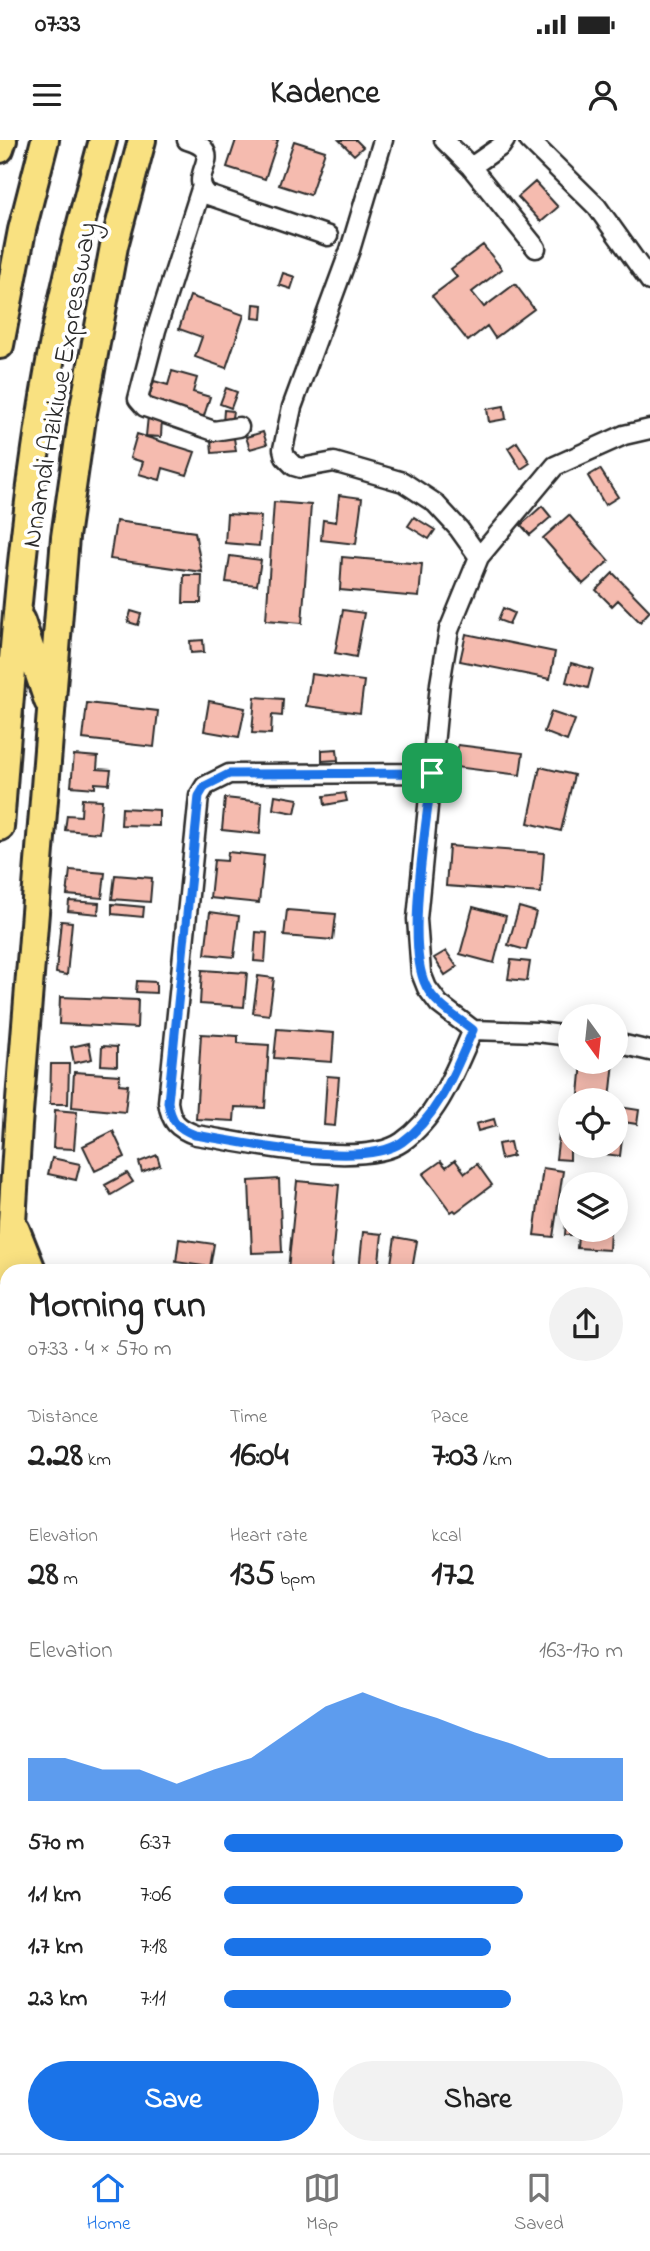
<!DOCTYPE html>
<html lang="en">
<head>
<meta charset="utf-8">
<style>
	:root { --surface:#fff; --page:#f2f2f2; --text:#222; --muted:#767676; --line:#e0e0e0; --accent:#1a73e8 }
	body { margin:0; font-family:"Indie Flower",sans-serif; background:var(--page); color:var(--text); height:100vh; display:flex; flex-direction:column; font-size:26px; white-space:nowrap }
	* { box-sizing:border-box; margin:0 }
	p { font-size:23px; color:var(--muted) }
	.icon { flex:none; width:38px; height:38px; fill:none; stroke:currentColor; stroke-width:2; stroke-linecap:round; stroke-linejoin:round }
	.map { position:relative; flex:1; overflow:hidden }
	.side { position:absolute; left:0px; top:1124px; width:651px; height:891px; display:flex; flex-direction:column; background:var(--surface); border-radius:21px 21px 0 0; box-shadow:0 4px 18px #0003 }
	.side>* { flex:none }
	.needle { width:46px; rotate:165deg }
	.tools { position:absolute; left:558px; top:864px; display:grid; gap:14px }
	.tools a { display:grid; place-items:center; width:70px; height:70px; border-radius:50%; background:var(--surface); box-shadow:0 4px 18px #0003; font-size:35px }
	.pin { position:absolute; display:grid; place-items:center; width:60px; height:60px; color:#fff; margin:-30px; border-radius:14px; box-shadow:0 4px 10px #0006 }
	.round { display:grid; place-items:center; flex:none; width:74px; height:74px; border-radius:37px; background:var(--page) }
	.head { display:flex; align-items:center; justify-content:space-between; height:119px; padding:0 28px }
	h1 { font-size:38px; font-weight:800; line-height:52px }
	.stats { display:grid; grid-template-columns:repeat(3,1fr); gap:10px; height:119px; padding:7px 28px }
	.stats div { display:grid; align-content:center }
	.stats b { font-size:35px; font-weight:800 }
	.stats small { font-size:19px; font-weight:400 }
	.stats p { font-size:19px }
	.chart { height:196px; padding:14px 28px }
	.chart p { display:flex; justify-content:space-between }
	.chart svg { width:100%; height:126px; margin-top:7px; fill:var(--accent); opacity:.7 }
	.button { display:flex; gap:14px; margin-top:auto; padding:14px 28px }
	.button a { flex:1; height:80px; border-radius:42px; background:var(--accent); color:#fff; font-size:28px; font-weight:800; line-height:80px; text-align:center }
	.button a+a { background:var(--page); color:var(--text) }
	ul { padding:0 28px; list-style:none; font-size:23px }
	li { display:grid; grid-template-columns:112px 84px 1fr; align-items:center; height:52px }
	li i { height:18px; border-radius:9px; background:var(--accent) }
	.status { display:flex; justify-content:space-between; align-items:center; height:49px; padding:0 35px; background:var(--surface); direction:ltr }
	.status svg { height:19px; fill:currentColor }
	header { display:flex; justify-content:space-between; align-items:center; height:91px; padding:0 28px; background:var(--surface); font-size:32px; font-weight:800 }
	.menu { display:flex; justify-content:space-around; align-items:center; height:98px; border-top:2px solid var(--line); background:var(--surface); font-size:19px; color:var(--muted) }
	.menu a { display:grid; justify-items:center; gap:4px }
	.menu .current { color:var(--accent) }
	.map>svg:first-child { display:block }
	.built { fill:#fcebe7 }
	.building { fill:#f5bbaf; stroke:#2b2b2b; stroke-width:2 }
	.lines { fill:none; stroke-linecap:round; stroke-linejoin:round }
	.minor-casing { stroke:#2b2b2b; stroke-width:23 }
	.major-casing { stroke:#2b2b2b; stroke-width:28 }
	.highway-casing { stroke:#2b2b2b; stroke-width:32 }
	.minor { stroke:#fff; stroke-width:18 }
	.major { stroke:#f9e181; stroke-width:23 }
	.highway { stroke:#f9e181; stroke-width:26 }
	.major-bridge-casing { stroke:#2b2b2b; stroke-width:28; stroke-linecap:butt }
	.major-bridge { stroke:#f9e181; stroke-width:23 }
	.route-casing { stroke:#fff; stroke-width:14 }
	.route { stroke:#1a73e8; stroke-width:9 }
	.labels { text-anchor:middle; dominant-baseline:central; stroke-width:7; stroke-linejoin:round; paint-order:stroke }
	.street-label { font-size:28px; fill:#2b2b2b; stroke:#fff }
</style>
</head>
<body>
<div class="status"><b>07:33</b><svg viewBox="0 0 49 12"><path d="M0 12V9h3v3zM5 12V6h3v6zM10 12V3h3v9zM15 12V0h3v12zM26 1h20v11H26zM47 4h2v5h-2z"/></svg></div>
<header><svg class="icon" aria-label="menu" viewBox="0 0 24 24"><path d="M4 6h16M4 12h16M4 18h16"/></svg>Kadence<svg class="icon" aria-label="person" viewBox="0 0 24 24"><circle cx="12" cy="8" r="4"/><path d="M4 21q1-7 8-7t8 7"/></svg></header>
<div class="map">
<svg width="650" height="2013" viewBox="0 0 650 2013">
	<rect width="100%" height="100%" fill="#fff"/>
	<filter id="ink" filterUnits="userSpaceOnUse"><feTurbulence type="fractalNoise" baseFrequency=".0143" numOctaves="2"/><feDisplacementMap in="SourceGraphic" scale="14" xChannelSelector="R" yChannelSelector="G"/><feConvolveMatrix kernelMatrix="1 2 1 2 8 2 1 2 1" color-interpolation-filters="sRGB"/></filter>
	<g filter="url(#ink)">
		<path class="built" d="M644,1927L650,1928V2013H445L446,2007H644Z"/>
		<path class="building" d="M236,0H278L265,39L227,27Z
			M339,0H356L363,7L354,15Z
			M294,1L325,11L310,55L279,45Z
			M535,42L558,67L541,82L518,57Z
			M483,105L502,129L472,152L484,167L515,144L534,169L495,198L487,186L468,201L432,156L457,137L451,129Z
			M283,133L295,137L291,149L279,145Z
			M190,156L244,175L226,228L195,217L202,197L179,189Z
			M254,164L263,165L262,179L253,178Z
			M172,231L197,238L193,252L210,257L202,282L146,266L154,241L168,245Z
			M226,248L237,252L231,268L220,264Z
			M504,266L506,279L489,282L487,269Z
			M224,270L233,271L231,284L223,283Z
			M148,276L162,277L161,297L146,296Z
			M263,292L267,304L250,309L246,297Z
			M137,294L195,312L187,335L163,328L160,340L139,334L143,322L130,318Z
			M234,298L236,311L212,313L211,300Z
			M517,302L530,323L521,329L508,308Z
			M600,329L618,357L605,365L588,336Z
			M339,355L362,358L356,404L321,400L323,380L336,382Z
			M274,362L311,365L302,483L266,480Z
			M542,366L551,377L530,395L521,385Z
			M227,374L261,376L259,406L225,403Z
			M569,375L609,421L583,444L543,398Z
			M414,377L435,390L429,399L408,386Z
			M116,381L195,392L202,432L110,419Z
			M230,416L261,420L257,445L226,442Z
			M342,417L422,424L419,457L340,450Z
			M613,433L650,471L640,482L618,460L612,466L596,450Z
			M184,435H202L201,463H183Z
			M503,468L514,473L509,484L498,480Z
			M343,470L364,473L356,517L335,513Z
			M131,471L141,474L138,485L128,482Z
			M466,494L555,512L550,539L460,521Z
			M203,500L204,512L191,513L190,501Z
			M571,523L593,529L588,548L566,542Z
			M311,534L364,541L360,573L306,566Z
			M255,557L283,559L282,576L272,575L271,594L252,593Z
			M209,561L245,568L239,597L204,591Z
			M87,563L158,571L154,607L83,599Z
			M551,572L575,580L567,601L544,592Z
			M458,605L523,613L520,635L455,627Z
			M337,609L338,620L322,621V610Z
			M74,615L98,617L97,629L111,630L109,644L95,643V648L71,646Z
			M540,627L574,635L561,691L528,683Z
			M345,653L347,661L325,665L324,656Z
			M275,655L298,659L295,673L273,669Z
			M225,658L262,662L260,694L222,690Z
			M82,659L102,660L99,693L65,690L67,675L81,676Z
			M122,668L159,670V686L121,685Z
			M449,706L544,713L541,753L446,746Z
			M228,712L264,716L259,763L210,758L214,720L227,721Z
			M70,730L105,733L102,758L67,755Z
			M115,735L152,738L150,762L112,759Z
			M69,761L99,763L98,774L68,771Z
			M112,764L144,767L143,777L112,774Z
			M473,767L506,776L494,823L460,814Z
			M519,767L536,772L526,810L508,805Z
			M287,770L336,774L333,800L284,796Z
			M210,772L239,776L234,817L205,814Z
			M61,781L72,782L67,835L56,833Z
			M256,792L267,793L265,822L254,821Z
			M446,811L457,827L445,835L434,818Z
			M511,820L530,822L527,841L508,839Z
			M202,830L247,833L244,867L200,864Z
			M258,836L274,838L269,875L253,873Z
			M137,841L156,842V853L136,852Z
			M60,857L138,860L137,888L59,884Z
			M277,889L334,893L332,922L274,918Z
			M201,894L238,896V903L269,905L265,968L235,967L234,981L196,979Z
			M89,903L92,919L74,923L71,907Z
			M102,906L117,907V926L101,925Z
			M582,922H614L610,959L579,955Z
			M51,924H69L68,964H50Z
			M74,932L120,935L119,944L128,945L125,972L72,967Z
			M327,936L339,937L335,986L324,985Z
			M619,967L639,970L637,984L617,981Z
			M55,970L77,972L74,1009L53,1008Z
			M494,979L496,986L478,991L476,984Z
			M560,986L570,987V1020L556,1019Z
			M616,990L623,991L620,1016L587,1012L588,1006H616Z
			M113,991L125,1017L95,1031L83,1006Z
			M510,1002L513,1016L501,1019L498,1004Z
			M157,1015L160,1025L142,1032L139,1022Z
			M52,1018L80,1024L76,1040L48,1034Z
			M455,1020L465,1033L477,1024L492,1045L456,1072L454,1070L451,1072L423,1034L441,1021L446,1027Z
			M543,1028L563,1031L553,1097L534,1095Z
			M127,1033L133,1042L111,1055L105,1045Z
			M279,1039L282,1112L252,1113L249,1041Z
			M297,1041L339,1045L331,1130H288Z
			M567,1067H570V1090H610L609,1110L577,1108L578,1095H565Z
			M363,1092L382,1094L378,1130H359Z
			M395,1097L417,1101L412,1130H390Z
			M179,1099L214,1104L210,1127L176,1122Z
			M644,1415L650,1416V1483H644Z
			M644,1630H650V1718H644Z
			M7,2007H33V2013H7Z
			M329,2007H377L387,2010L386,2013H327Z"/>
		<g class="lines">
			<defs>
				<path id="minor" d="M187,0C230,13 185,35 208,55L328,96
					M383,0L350,110L292,267L283,309L285,317L294,326L301,328L334,322L403,342L435,363L459,389L479,417
					M444,0L471,27L536,108
					M529,0L597,67L650,141
					M471,27L501,6L505,0
					M201,49L156,190L138,259L145,267L214,291L239,287
					M432,633L229,634L205,646L199,656L168,962C171,982 177,988 196,995C243,1002 362,1030 402,1002C439,976 455,930 473,890
					M570,896L537,892L473,890L439,864L427,848L421,833L417,779L440,544L449,490L479,417L555,326L624,295L650,289
					M616,903L650,911
					M644,1221L650,1178
					M644,1505L650,1506
					M0,1610L7,1619
					M0,1723L7,1718
					M644,1732L650,1733
					M0,1836L7,1837
					M644,1911L650,1912
					M88,2013L89,2007
					M423,2013L424,2007"/>
				<path id="major" d="M0,1255L7,1256
					M644,1282L650,1283
					M644,1311H650"/>
				<path id="highway" d="M0,9L3,0
					M0,205L22,90L45,0
					M21,481L48,561
					M0,687C12,525 23,361 54,201C67,134 85,67 103,0
					M16,1090L32,1130
					M9,1130L18,985L65,397L82,278L114,106L142,0
					M0,1242L7,1157
					M0,1394L7,1386"/>
			</defs>
			<use href="#minor" class="minor-casing"/>
			<use href="#major" class="major-casing"/>
			<use href="#highway" class="highway-casing"/>
			<use href="#minor" class="minor"/>
			<use href="#major" class="major"/>
			<use href="#highway" class="highway"/>
			<defs>
				<path id="major-bridge" d="M0,1230L7,1231"/>
			</defs>
			<use href="#major-bridge" class="major-bridge-casing"/>
			<use href="#major-bridge" class="major-bridge"/>
		</g>
	</g>
	<g class="lines" filter="url(#ink)">
		<defs>
			<path id="route" d="M432,633C427,682 405,805 426,846C435,865 457,877 473,890C455,930 439,976 402,1002C362,1030 244,1002 195,995C177,988 171,981 168,962L199,656L205,646L229,634Z"/>
		</defs>
		<use href="#route" class="route-casing"/>
		<use href="#route" class="route"/>
	</g>
	<g class="labels">
		<g class="street-label">
			<text transform="translate(61 245) rotate(-80)">Nnamdi Azikiwe Expressway</text>
		</g>
	</g>
</svg>
<div class="tools">
<a><svg class="needle" viewBox="-14 -14 28 28"><path d="M0-13l5 13h-10z" fill="#e53935"/><path d="M0 13l5-13h-10z" fill="#767676"/></svg></a>
<a><svg class="icon" aria-label="locate" viewBox="0 0 24 24"><circle cx="12" cy="12" r="6"/><path d="M12 2v4M12 18v4M2 12h4M18 12h4"/></svg></a>
<a><svg class="icon" aria-label="layers" viewBox="0 0 24 24"><path d="M12 4l9 5-9 5-9-5zM3 14l9 5 9-5"/></svg></a>
</div>
<div class="pin" style="left:432px;top:633px;background:#1e9e55"><svg class="icon" aria-label="arrive" viewBox="0 0 24 24"><path d="M6 21V4h12l-3 4 3 4H6"/></svg></div>
<section class="side">
<div class="head"><div><h1>Morning run</h1><p>07:33 · 4 × 570 m</p></div><a class="round"><svg class="icon" aria-label="share" viewBox="0 0 24 24"><path d="M12 15V3M7 8l5-5 5 5M5 13v7h14v-7"/></svg></a></div>
<div class="stats">
<div><p>Distance</p><b>2.28<small> km</small></b></div>
<div><p>Time</p><b>16:04</b></div>
<div><p>Pace</p><b>7:03<small> /km</small></b></div>
</div>
<div class="stats">
<div><p>Elevation</p><b>28<small> m</small></b></div>
<div><p>Heart rate</p><b>135<small> bpm</small></b></div>
<div><p>kcal</p><b>172</b></div>
</div>
<div class="chart"><p><span>Elevation</span>163–170 m</p>
<svg viewBox="0 0 160 44" preserveAspectRatio="none"><path d="M0 44V29L10 29L20 33L30 33L40 38L50 33L60 29L70 20L80 11L90 6L100 11L110 15L120 20L130 24L140 29L150 29L160 29V44z"/></svg>
</div>
<ul>
<li><b>570 m</b>6:37<i style="width:100%"></i></li>
<li><b>1.1 km</b>7:06<i style="width:75%"></i></li>
<li><b>1.7 km</b>7:18<i style="width:67%"></i></li>
<li><b>2.3 km</b>7:11<i style="width:72%"></i></li>
</ul>
<div class="button"><a>Save</a><a>Share</a></div>
</section>
</div>
<nav class="menu">
<a class="current"><svg class="icon" aria-label="home" viewBox="0 0 24 24"><path d="M3 11l9-7 9 7M6 9v11h12V9"/></svg>Home</a>
<a><svg class="icon" aria-label="map" viewBox="0 0 24 24"><path d="M3 6l6-2 6 2 6-2v14l-6 2-6-2-6 2zM9 4v14M15 6v14"/></svg>Map</a>
<a><svg class="icon" aria-label="saved" viewBox="0 0 24 24"><path d="M7 4h10v16l-5-4-5 4z"/></svg>Saved</a>
</nav>
</body>
</html>
